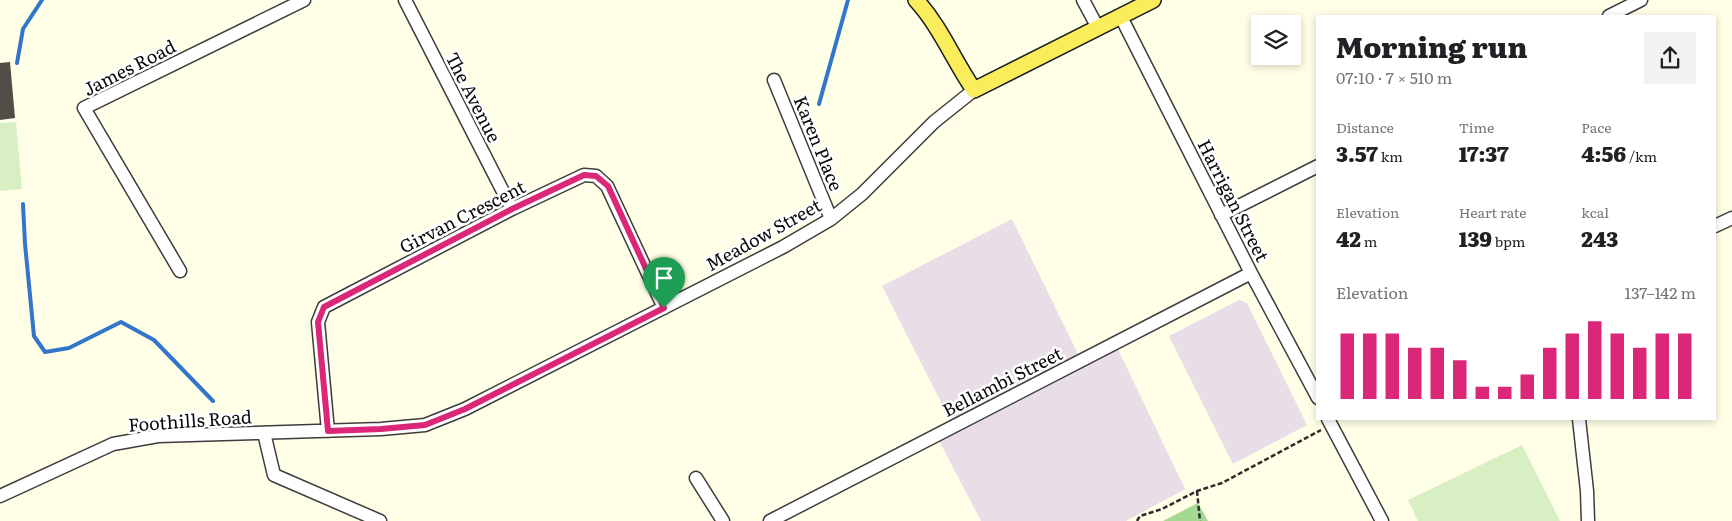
<!DOCTYPE html>
<html lang="en">
<head>
<meta charset="utf-8">
<style>
	:root { --surface:#fff; --page:#f2f2f2; --text:#202124; --muted:#757577; --accent:#db2777 }
	body { margin:0; font-family:Literata,serif; background:var(--page); color:var(--text); height:100vh; display:flex; flex-direction:column; font-size:19px; white-space:nowrap }
	* { box-sizing:border-box; margin:0 }
	p { font-size:16px; color:var(--muted) }
	.icon { flex:none; width:28px; height:28px; fill:none; stroke:currentColor; stroke-width:2; stroke-linecap:round; stroke-linejoin:round }
	.map { position:relative; flex:1; overflow:hidden }
	.side { position:absolute; left:1316px; top:15px; width:400px; height:405px; display:flex; flex-direction:column; background:var(--surface); border-radius:0px; box-shadow:0 2px 8px #0003 }
	.side>* { flex:none }
	.fabs { position:absolute; left:1251px; top:15px; display:grid; gap:10px }
	.fabs a { display:grid; place-items:center; width:50px; height:50px; border-radius:0px; background:var(--surface); box-shadow:0 2px 8px #0003; font-size:25px }
	.pin { position:absolute; display:grid; place-items:center; width:42px; height:42px; color:#fff; margin:-51px -21px; border-radius:50% 50% 50% 0; rotate:-45deg; box-shadow:0 0 5px #0007 }
	.pin .icon { rotate:45deg }
	.round { display:grid; place-items:center; flex:none; width:52px; height:52px; border-radius:0px; background:var(--page) }
	.headline { display:flex; align-items:center; justify-content:space-between; height:85px; padding:0 20px }
	h1 { font-size:28px; font-weight:800; line-height:38px }
	.figures { display:grid; grid-template-columns:repeat(3,1fr); gap:8px; height:85px; padding:5px 20px }
	.figures div { display:grid; align-content:center }
	.figures b { font-size:21px; font-weight:800 }
	.figures small { font-size:14px; font-weight:400 }
	.figures p { font-size:14px }
	.chart { height:140px; padding:10px 20px }
	.chart p { display:flex; justify-content:space-between }
	.chart svg { width:100%; height:90px; margin-top:5px; stroke:var(--accent); stroke-width:6 }
	.map>svg:first-child { display:block }
	.industrial { fill:#e9dde8 }
	.forest { fill:#a5d891 }
	.pitch { fill:#d8efc3 }
	.lines { fill:none; stroke-linecap:round; stroke-linejoin:round }
	.stream { stroke:#3375cc; stroke-width:4 }
	.building { fill:#524d46 }
	.minor-casing { stroke:#3d3d3d; stroke-width:15 }
	.major-casing { stroke:#1b1b1b; stroke-width:18 }
	.path { stroke:#2c2c2c; stroke-width:2.5; stroke-dasharray:5 2.5; stroke-linecap:butt }
	.minor { stroke:#fff; stroke-width:12 }
	.major { stroke:#f9ed5c; stroke-width:15 }
	.route-casing { stroke:#fff; stroke-width:10 }
	.route { stroke:#db2777; stroke-width:6 }
	.labels { text-anchor:middle; dominant-baseline:central; stroke-width:5; stroke-linejoin:round; paint-order:stroke }
	.street-label { font-size:18px; fill:#0a0a0a; stroke:#fff }
</style>
</head>
<body>
<div class="map">
<svg width="1732" height="521" viewBox="0 0 1732 521">
	<rect width="100%" height="100%" fill="#fffee6"/>
	<path class="industrial" d="M1012,219L1081,360L1115,343L1185,489L1126,521H981L936,435L953,426L882,286Z
		M1239,300L1247,303L1307,425L1233,464L1169,336Z"/>
	<path class="forest" d="M1198,503L1208,521H1163Z"/>
	<path class="pitch" d="M16,122L22,189L0,191V123Z
		M1522,445L1560,521H1418L1408,500Z"/>
	<g class="lines">
		<path class="stream" d="M17,63L23,29L42,0
			M819,104L848,0
			M23,204L25,244L34,336L45,352L69,348L121,322L154,340L213,401"/>
	</g>
	<path class="building" d="M10,62L15,118L0,120V63Z"/>
	<g class="lines">
		<defs>
			<path id="minor" d="M405,0L512,209
				M1083,0L1098,28
				M1609,16L1641,0
				M1121,17L1251,273L1318,398
				M774,80L831,219
				M1221,215L1318,166
				M1715,226L1732,218
				M180,271L84,108L304,0
				M1328,419L1382,521
				M1579,419L1587,491L1588,521
				M328,431L318,322L324,307L512,209L584,175L596,176L607,186L664,308
				M264,433L274,475L380,521
				M696,478L723,521
				M0,496L113,444L158,436L381,429L425,425L465,409L783,247L831,219L862,194L934,122L974,90
				M770,521L1251,273"/>
			<path id="major" d="M916,0C940,26 954,61 974,90L1153,0"/>
		</defs>
		<use href="#minor" class="minor-casing"/>
		<use href="#major" class="major-casing"/>
		<path class="path" d="M1197,491L1200,521
			M1137,521L1140,516L1162,509L1197,491L1222,483L1321,430"/>
		<use href="#minor" class="minor"/>
		<use href="#major" class="major"/>
	</g>
	<g class="lines">
		<defs>
			<path id="route" d="M584,175L596,176L608,186L664,308L465,409L425,425L381,429L328,431L318,322L324,307L512,209Z"/>
		</defs>
		<use href="#route" class="route-casing"/>
		<use href="#route" class="route"/>
	</g>
	<g class="labels">
		<g class="street-label">
			<text transform="translate(129 67) rotate(-27)">James Road</text>
			<text transform="translate(474 97) rotate(63)">The Avenue</text>
			<text transform="translate(819 143) rotate(68)">Karen Place</text>
			<text transform="translate(1234 200) rotate(63)">Harrigan Street</text>
			<text transform="translate(462 216) rotate(-27)">Girvan Crescent</text>
			<text transform="translate(763 234) rotate(-29)">Meadow Street</text>
			<text transform="translate(1002 381) rotate(-27)">Bellambi Street</text>
			<text transform="translate(190 420) rotate(-4)">Foothills Road</text>
		</g>
	</g>
</svg>
<div class="fabs">
<a><svg class="icon" aria-label="layers" viewBox="0 0 24 24"><path d="M12 4l9 5-9 5-9-5zM3 14l9 5 9-5"/></svg></a>
</div>
<div class="pin" style="left:664px;top:308px;background:#1e9e55"><svg class="icon" aria-label="arrive" viewBox="0 0 24 24"><path d="M6 21V4h12l-3 4 3 4H6"/></svg></div>
<section class="side">
<div class="headline"><div><h1>Morning run</h1><p>07:10 · 7 × 510 m</p></div><a class="round"><svg class="icon" aria-label="share" viewBox="0 0 24 24"><path d="M12 15V3M7 8l5-5 5 5M5 13v7h14v-7"/></svg></a></div>
<div class="figures">
<div><p>Distance</p><b>3.57<small> km</small></b></div>
<div><p>Time</p><b>17:37</b></div>
<div><p>Pace</p><b>4:56<small> /km</small></b></div>
</div>
<div class="figures">
<div><p>Elevation</p><b>42<small> m</small></b></div>
<div><p>Heart rate</p><b>139<small> bpm</small></b></div>
<div><p>kcal</p><b>243</b></div>
</div>
<div class="chart"><p><span>Elevation</span>137–142 m</p>
<svg viewBox="0 0 160 44" preserveAspectRatio="none"><path d="M5 44V12M15 44V12M25 44V12M35 44V19M45 44V19M55 44V25M65 44V38M75 44V38M85 44V32M95 44V19M105 44V12M115 44V6M125 44V12M135 44V19M145 44V12M155 44V12"/></svg>
</div>
</section>
</div>
</body>
</html>
